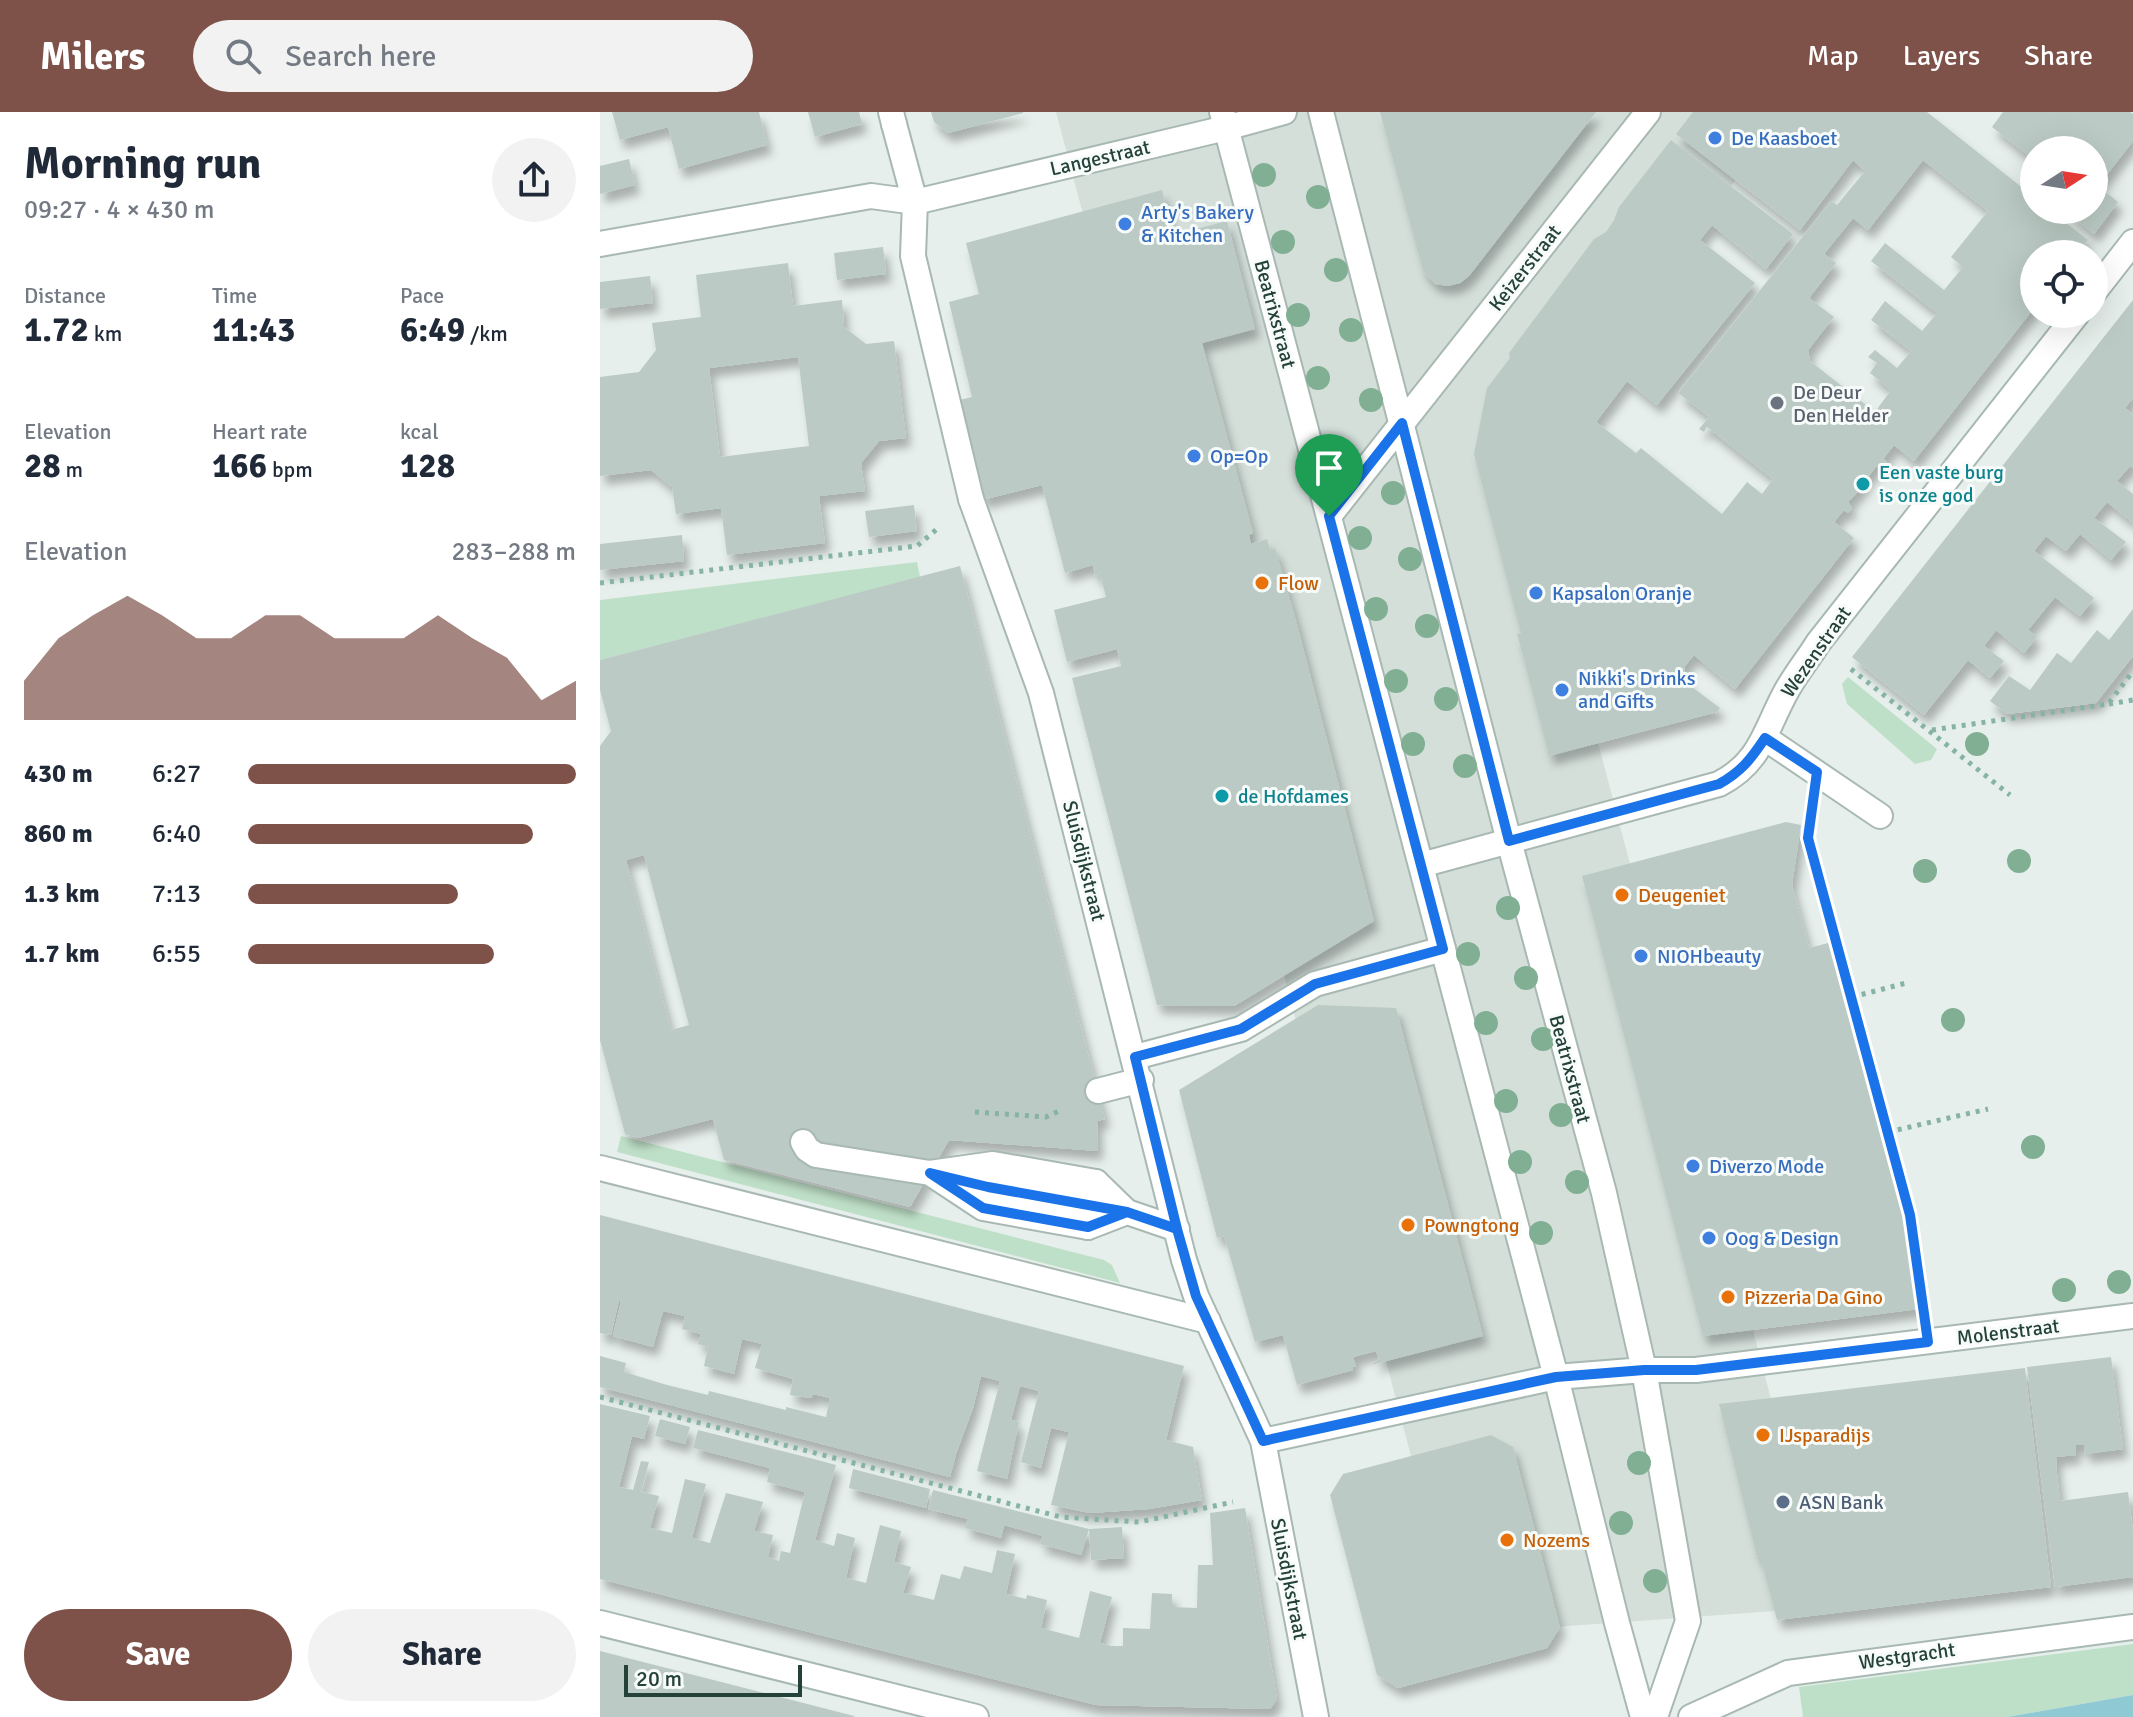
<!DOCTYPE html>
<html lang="en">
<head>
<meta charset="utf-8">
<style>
	:root { --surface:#fff; --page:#f2f2f3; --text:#1f2937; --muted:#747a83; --accent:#7f5249 }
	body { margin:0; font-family:Signika,sans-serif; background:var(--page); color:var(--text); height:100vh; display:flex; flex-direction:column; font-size:30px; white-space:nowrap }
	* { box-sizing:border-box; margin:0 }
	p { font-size:26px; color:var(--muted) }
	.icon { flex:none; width:44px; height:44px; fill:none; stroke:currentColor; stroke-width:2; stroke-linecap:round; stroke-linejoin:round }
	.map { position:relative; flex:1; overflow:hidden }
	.drawer { display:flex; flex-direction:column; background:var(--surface); width:600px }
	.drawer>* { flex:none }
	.needle { width:52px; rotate:78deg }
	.controls { position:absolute; left:1420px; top:24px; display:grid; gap:16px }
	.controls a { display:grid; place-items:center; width:88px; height:88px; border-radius:50%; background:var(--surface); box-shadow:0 8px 32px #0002; font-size:40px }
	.scale { position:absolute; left:24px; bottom:20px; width:178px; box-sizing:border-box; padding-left:8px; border:4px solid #24423a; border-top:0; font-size:22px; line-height:28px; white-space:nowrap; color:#24423a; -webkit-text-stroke:6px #f7fbf9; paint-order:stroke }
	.pin { position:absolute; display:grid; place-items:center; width:68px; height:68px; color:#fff; margin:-82px -34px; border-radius:50% 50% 50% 0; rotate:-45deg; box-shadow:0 0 8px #0007 }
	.pin .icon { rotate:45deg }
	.round { display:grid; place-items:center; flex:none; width:84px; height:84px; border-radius:42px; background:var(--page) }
	.headline { display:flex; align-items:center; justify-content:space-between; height:136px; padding:0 24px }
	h1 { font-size:44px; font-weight:800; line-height:60px }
	.stats { display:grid; grid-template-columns:repeat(3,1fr); gap:12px; height:136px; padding:8px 24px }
	.stats div { display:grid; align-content:center }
	.stats b { font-size:34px; font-weight:800 }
	.stats small { font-size:22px; font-weight:400 }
	.stats p { font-size:22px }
	.chart { height:224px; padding:16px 24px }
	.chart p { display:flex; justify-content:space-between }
	.chart svg { width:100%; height:144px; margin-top:8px; fill:var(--accent); opacity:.7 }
	.action { display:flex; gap:16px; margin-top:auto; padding:16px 24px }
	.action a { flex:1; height:92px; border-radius:48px; background:var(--accent); color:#fff; font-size:32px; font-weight:800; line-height:92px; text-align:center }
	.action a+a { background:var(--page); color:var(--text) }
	ul { padding:0 24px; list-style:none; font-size:26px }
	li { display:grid; grid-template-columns:128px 96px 1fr; align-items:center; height:60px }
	li i { height:20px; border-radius:10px; background:var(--accent) }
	header { display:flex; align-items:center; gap:48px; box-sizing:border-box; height:112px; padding:0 40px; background:var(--accent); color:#fff }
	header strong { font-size:38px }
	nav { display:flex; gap:44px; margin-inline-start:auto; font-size:28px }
	.search { width:560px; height:72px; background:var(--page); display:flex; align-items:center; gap:20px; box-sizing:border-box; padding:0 28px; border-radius:44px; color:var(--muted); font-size:30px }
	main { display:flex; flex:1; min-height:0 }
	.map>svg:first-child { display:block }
	.built { fill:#d4dfda }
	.green { fill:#bfe0c8 }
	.water { fill:#8ec9d4 }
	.building { fill:#bbcac4; fill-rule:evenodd; filter:url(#shadow) }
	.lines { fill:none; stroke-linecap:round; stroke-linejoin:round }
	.service-casing { stroke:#a8b8b2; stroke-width:28 }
	.pedestrian-casing { stroke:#a8b8b2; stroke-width:28 }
	.minor-casing { stroke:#a8b8b2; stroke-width:28 }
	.path { stroke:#86b3a5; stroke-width:5; stroke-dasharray:4 6; stroke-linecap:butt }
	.service { stroke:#fff; stroke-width:24 }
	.pedestrian { stroke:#fff; stroke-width:24 }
	.minor { stroke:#fff; stroke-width:24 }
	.tree { fill:#80af93 }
	.route-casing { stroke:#fff; stroke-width:16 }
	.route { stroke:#1a73e8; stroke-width:10 }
	.shop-dot { fill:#3f7fe0; stroke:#f7fbf9; stroke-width:3 }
	.worship-dot { fill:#6b7280; stroke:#f7fbf9; stroke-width:3 }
	.culture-dot { fill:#0f9aa8; stroke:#f7fbf9; stroke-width:3 }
	.food-dot { fill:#e8710a; stroke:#f7fbf9; stroke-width:3 }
	.service-dot { fill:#5c6f8a; stroke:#f7fbf9; stroke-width:3 }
	.labels { text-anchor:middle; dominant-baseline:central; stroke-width:6; stroke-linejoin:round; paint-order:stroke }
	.shop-label { font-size:20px; fill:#366cbe; stroke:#f7fbf9; text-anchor:start }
	.street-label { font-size:20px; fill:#24423a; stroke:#f7fbf9 }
	.worship-label { font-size:20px; fill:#5b616d; stroke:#f7fbf9; text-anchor:start }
	.culture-label { font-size:20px; fill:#0d838f; stroke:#f7fbf9; text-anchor:start }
	.food-label { font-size:20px; fill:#c56008; stroke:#f7fbf9; text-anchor:start }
	.service-label { font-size:20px; fill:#4e5e75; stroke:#f7fbf9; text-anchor:start }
</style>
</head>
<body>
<header>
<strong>Milers</strong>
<div class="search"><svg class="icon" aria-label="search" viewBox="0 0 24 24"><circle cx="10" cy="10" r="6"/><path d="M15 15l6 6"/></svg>Search here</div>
<nav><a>Map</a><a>Layers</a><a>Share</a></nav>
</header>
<main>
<section class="drawer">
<div class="headline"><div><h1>Morning run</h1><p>09:27 · 4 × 430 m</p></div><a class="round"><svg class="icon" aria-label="share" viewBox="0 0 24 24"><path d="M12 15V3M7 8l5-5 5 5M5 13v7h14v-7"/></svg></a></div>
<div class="stats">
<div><p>Distance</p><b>1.72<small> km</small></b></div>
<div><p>Time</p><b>11:43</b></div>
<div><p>Pace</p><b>6:49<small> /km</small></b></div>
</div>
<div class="stats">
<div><p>Elevation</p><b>28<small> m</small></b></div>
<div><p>Heart rate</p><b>166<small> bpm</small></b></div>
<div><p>kcal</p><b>128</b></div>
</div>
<div class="chart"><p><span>Elevation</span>283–288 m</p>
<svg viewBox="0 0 160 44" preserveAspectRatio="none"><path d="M0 44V32L10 19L20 12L30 6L40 12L50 19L60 19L70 12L80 12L90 19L100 19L110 19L120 12L130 19L140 25L150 38L160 32V44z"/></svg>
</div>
<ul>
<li><b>430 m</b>6:27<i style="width:100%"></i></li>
<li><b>860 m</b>6:40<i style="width:87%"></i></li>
<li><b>1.3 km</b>7:13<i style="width:64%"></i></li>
<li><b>1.7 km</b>6:55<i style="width:75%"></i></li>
</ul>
<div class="action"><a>Save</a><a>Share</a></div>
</section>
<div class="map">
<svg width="1533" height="1605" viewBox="0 0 1533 1605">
	<defs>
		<filter id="shadow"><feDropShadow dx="5" dy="9" stdDeviation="4" flood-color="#0004"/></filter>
	</defs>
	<rect width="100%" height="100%" fill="#e6efeb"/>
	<path class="built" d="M456,0H1188L923,346L1224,1488L1175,1499L858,1522Z"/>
	<path class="green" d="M317,450L320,465L0,548V488Z
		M1248,565L1337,637L1331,648L1315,652L1247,592L1242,572Z
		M21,1024L504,1148L512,1153L520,1171L17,1040Z
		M1533,1532V1583L1407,1605H1203L1199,1575Z"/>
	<path class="water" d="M1533,1583V1605H1407Z"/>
	<path class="building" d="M12,0H159L167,33L79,57L68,15L20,28Z
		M208,0H259L262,12L215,25Z
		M331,0H423V1L348,21L334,10Z
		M780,0H996L869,164L860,171L848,174L835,172L823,159Z
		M1093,0H1327L1434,85V98H1450L1488,128L1477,142H1434V196L1314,349L1294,333L1283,347L1287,350L1283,355L1278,352L1264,370V373L1248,390L1252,396L1248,401L1244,398L1234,410L1254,426L1135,577L1094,543L1084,555L1088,572L1120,596L1117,600L949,644L918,525L917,522L921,521L874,342L887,276L910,246L909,241L994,127L1006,120L1014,108L1019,95L1071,28L1193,122L1166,157L1112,113L1100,128L1155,171L1057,293L1027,269L996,310L1036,341L1041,336L1122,402L1147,370L1162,382L1173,367L1107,315L1104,320L1099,317L1109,305L1078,281L1231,89L1237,93L1265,59L1253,48L1200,118L1076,22ZM1323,48L1388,99L1351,145L1363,155L1344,178L1285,131L1271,149L1337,201L1322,219L1285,189L1271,208L1311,239L1297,256L1275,238L1268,245L1277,251L1270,261L1291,278L1275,300L1210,249L1208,238L1234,205L1209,186L1236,151L1224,142L1253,106L1268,118Z
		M1403,0H1530L1533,2V29L1498,74L1518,90L1494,122L1464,98H1494V38H1434V48L1392,15Z
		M29,47L35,73L0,82V54Z
		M562,78L573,123L627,109L655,217L602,231L653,421L649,423L651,432L667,427L670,438L675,436L697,512L774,809L634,894L557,893L472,566L521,554L517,537L467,550L454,498L506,485L500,462L495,464L493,453L465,461L442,373L382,388L355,289L372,285L349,190L379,182L366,131Z
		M283,135L286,162L237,168L234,141Z
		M188,151L193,194L242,188L244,215L266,232L294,229L306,326L279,329L261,351L265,379L219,384L225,431L127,443L121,396L76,402L72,375L51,358L0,364V265L39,260L56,238L52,211L101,205L96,163ZM198,245L209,334L120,345L109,256Z
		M50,164L53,191L0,197V170Z
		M1533,188V286L1525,296L1533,303V356L1530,354L1517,369L1533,382V411L1507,390L1494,406L1526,430L1511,448L1480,422L1466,439L1446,424L1434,439L1494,486L1490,492L1480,504L1455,485L1428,518L1437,525L1424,541L1396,518L1384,534L1404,549L1390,566L1368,548L1324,603L1252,545Z
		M314,393L317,419L269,425L265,399Z
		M82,423L84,449L0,458V432Z
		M360,454L505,1007L497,1009L498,1039L349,1028L310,1095L124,1048L113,1007L38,1026L25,1022L0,928V634L11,619L0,578V548ZM44,743L89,913L71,918L26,748Z
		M1533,497V544L1496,591L1407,602L1390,589L1409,564L1430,578L1457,541L1471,551L1497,518L1509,528Z
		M1186,710L1201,713L1192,773L1209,836L1232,830L1306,1105L1319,1197L1103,1224L982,764Z
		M718,893L796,896L883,1224L771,1253L779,1247L776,1239L753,1245L756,1254L752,1255L753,1258L697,1273L683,1223L655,1230L624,1124L617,1126L579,978Z
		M0,1103L584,1254L566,1328L593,1335L602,1388L549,1397L490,1401L451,1393L469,1320L451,1316L441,1356L421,1350L439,1279L420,1274L411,1308L419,1310L407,1367L377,1359L400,1269L381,1264L373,1296L356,1342L350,1365L0,1275V1244L26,1251L24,1260L67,1273L108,1283L109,1279L186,1298V1295L226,1305L230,1286L213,1282L211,1286L190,1283L193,1267L155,1256L162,1232L142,1227L134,1262L104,1254L108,1235L98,1232L101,1222L82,1217L85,1204L63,1199L53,1235L13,1224L21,1189L19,1188L11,1223L0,1221Z
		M1511,1245L1523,1337L1485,1342L1484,1333H1475L1476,1343L1456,1345L1457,1362L1460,1389L1528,1380L1533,1420V1465L1455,1475L1427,1255Z
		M1425,1256L1451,1475L1177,1508L1160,1444L1157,1445L1119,1292Z
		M0,1292L50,1304L44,1327L32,1324L19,1375L33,1378L41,1349L49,1350L41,1380L59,1384L50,1416L72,1421L85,1367L106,1372L92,1426L110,1431L126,1381L163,1390L154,1419L173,1423L168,1445L179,1449L181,1439L190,1441L205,1380L167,1370L170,1356L93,1336L98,1318L214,1347L236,1353L215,1428L234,1434L237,1421L255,1426L246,1466L266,1471L280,1413L301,1419L294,1450L311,1455L303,1481H306L334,1488L341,1462L360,1467L364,1454L392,1461L397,1438L415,1442L406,1482L426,1487L427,1483L447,1488L441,1516L479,1526L490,1479L512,1485L500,1531L511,1534H523V1516L550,1517L552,1481L572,1482V1495L597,1496L598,1453H613L610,1401L645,1396L677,1587L670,1597L496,1593L0,1467Z
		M60,1307L90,1315L85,1332L55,1324Z
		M891,1323L913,1335L960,1515L947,1536L798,1576L777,1563L730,1383L743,1362Z
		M253,1357L330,1377L326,1396L249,1376Z
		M333,1378L489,1417L481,1443L440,1432L443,1424L404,1413L401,1426L365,1416L368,1407L328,1397Z
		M522,1415L524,1446L491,1448L489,1417Z
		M0,1539L254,1604V1605H0Z"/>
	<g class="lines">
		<defs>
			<path id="service" d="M203,1030L207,1037L216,1043L330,1061L393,1052L496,1070
				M330,1061L383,1096L488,1115
				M349,1066L388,1075L492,1092"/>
			<path id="pedestrian" d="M294,12L315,90L313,144L371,387
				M0,132L271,84L315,90L626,16
				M729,404L1048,0
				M535,945L641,917L715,872L843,837
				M498,979L541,968
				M0,1511L376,1605"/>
			<path id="minor" d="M291,0L294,12
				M622,0L956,1265L1017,1511L1043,1605
				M721,0L909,729L1004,1081L1044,1258L1088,1509L1055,1605
				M626,16L684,0
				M1494,180L1533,130
				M371,387L441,581L584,1148L596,1184L663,1329L716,1605
				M1165,626L1280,704
				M821,753L1119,672C1162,650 1165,617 1187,578C1196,562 1208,547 1218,531L1477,202
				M0,1056L608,1209
				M496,1070L527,1100L577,1117
				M488,1115L527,1100
				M663,1329L956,1265L1044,1258H1096L1533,1204
				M1091,1605L1188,1561L1533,1515"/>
		</defs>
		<use href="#service" class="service-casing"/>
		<use href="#pedestrian" class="pedestrian-casing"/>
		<use href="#minor" class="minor-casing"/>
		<path class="path" d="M0,471L317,434L337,417
			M1251,557L1410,683
			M1509,592L1533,588
			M1332,618L1508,592L1533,559
			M1211,708L1208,726L1310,1103L1322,1188
			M1252,885L1310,870
			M375,1000L446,1005L461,998
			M1288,1020L1388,997
			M0,1285L461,1405L539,1410L633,1390"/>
		<use href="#service" class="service"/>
		<use href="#pedestrian" class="pedestrian"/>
		<use href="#minor" class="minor"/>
	</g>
	<g class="tree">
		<circle cx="664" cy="63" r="12"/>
		<circle cx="718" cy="85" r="12"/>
		<circle cx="683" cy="130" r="12"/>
		<circle cx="736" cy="158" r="12"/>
		<circle cx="698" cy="203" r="12"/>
		<circle cx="751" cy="218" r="12"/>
		<circle cx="718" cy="266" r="12"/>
		<circle cx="771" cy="288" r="12"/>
		<circle cx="734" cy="343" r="12"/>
		<circle cx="793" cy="381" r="12"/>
		<circle cx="760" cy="426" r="12"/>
		<circle cx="810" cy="447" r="12"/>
		<circle cx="776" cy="497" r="12"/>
		<circle cx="827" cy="514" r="12"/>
		<circle cx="796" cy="569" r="12"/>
		<circle cx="846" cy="587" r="12"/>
		<circle cx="813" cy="632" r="12"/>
		<circle cx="1377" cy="632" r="12"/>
		<circle cx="865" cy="654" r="12"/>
		<circle cx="1419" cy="749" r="12"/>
		<circle cx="1325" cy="759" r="12"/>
		<circle cx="908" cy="796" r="12"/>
		<circle cx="868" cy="842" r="12"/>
		<circle cx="926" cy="866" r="12"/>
		<circle cx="1353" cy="908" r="12"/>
		<circle cx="886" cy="911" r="12"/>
		<circle cx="943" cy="927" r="12"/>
		<circle cx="906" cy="989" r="12"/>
		<circle cx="961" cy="1003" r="12"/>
		<circle cx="1433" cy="1035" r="12"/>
		<circle cx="920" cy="1050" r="12"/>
		<circle cx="977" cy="1070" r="12"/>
		<circle cx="941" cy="1121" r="12"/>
		<circle cx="1519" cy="1170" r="12"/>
		<circle cx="1464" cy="1178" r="12"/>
		<circle cx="1039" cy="1351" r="12"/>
		<circle cx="1021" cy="1411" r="12"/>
		<circle cx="1055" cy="1469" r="12"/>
	</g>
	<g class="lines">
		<defs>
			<path id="route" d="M729,404L843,837L715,872L641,917L535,945L577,1117L527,1100L388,1075L330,1061L383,1096L488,1115L527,1100L577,1117L596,1184L663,1329L956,1265L1044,1258H1096L1328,1230L1310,1103L1208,726L1217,660L1165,626C1151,647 1141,660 1119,672L909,729L802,311L729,404"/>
		</defs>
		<use href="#route" class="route-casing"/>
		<use href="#route" class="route"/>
	</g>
	<g class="shop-dot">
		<circle cx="1115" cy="26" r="8"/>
		<circle cx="525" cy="112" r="8"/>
		<circle cx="594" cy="344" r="8"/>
		<circle cx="936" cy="481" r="8"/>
		<circle cx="962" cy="578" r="8"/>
		<circle cx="1041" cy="844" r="8"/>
		<circle cx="1093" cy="1054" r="8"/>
		<circle cx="1109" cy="1126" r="8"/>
	</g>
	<circle class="worship-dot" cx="1177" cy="291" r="8"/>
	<g class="culture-dot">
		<circle cx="1263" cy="372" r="8"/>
		<circle cx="622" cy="684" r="8"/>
	</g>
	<g class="food-dot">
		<circle cx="662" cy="471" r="8"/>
		<circle cx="1022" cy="783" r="8"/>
		<circle cx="808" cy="1113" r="8"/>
		<circle cx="1128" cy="1185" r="8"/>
		<circle cx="1163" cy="1323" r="8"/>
		<circle cx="907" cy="1428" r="8"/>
	</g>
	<circle class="service-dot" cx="1183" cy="1390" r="8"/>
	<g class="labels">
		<g class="shop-label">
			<text x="1131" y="26">De Kaasboet</text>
			<text x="541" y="100">Arty's Bakery<tspan x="541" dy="23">&amp; Kitchen</tspan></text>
			<text x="610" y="344">Op=Op</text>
			<text x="952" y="481">Kapsalon Oranje</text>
			<text x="978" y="566">Nikki's Drinks<tspan x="978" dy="23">and Gifts</tspan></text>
			<text x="1057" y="844">NIOHbeauty</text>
			<text x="1109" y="1054">Diverzo Mode</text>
			<text x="1125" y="1126">Oog &amp; Design</text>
		</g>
		<g class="street-label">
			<text transform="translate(500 46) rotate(-13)">Langestraat</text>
			<text transform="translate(925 156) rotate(-52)">Keizerstraat</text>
			<text transform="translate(675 202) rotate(75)">Beatrixstraat</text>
			<text transform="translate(1216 540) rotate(-55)">Wezenstraat</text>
			<text transform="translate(484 749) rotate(76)">Sluisdijkstraat</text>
			<text transform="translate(970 957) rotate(75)">Beatrixstraat</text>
			<text transform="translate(1408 1220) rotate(-7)">Molenstraat</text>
			<text transform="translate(689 1467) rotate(79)">Sluisdijkstraat</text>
			<text transform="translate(1307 1544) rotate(-8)">Westgracht</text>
		</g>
		<g class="worship-label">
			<text x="1193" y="280">De Deur<tspan x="1193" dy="23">Den Helder</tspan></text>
		</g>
		<g class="culture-label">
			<text x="1279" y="360">Een vaste burg<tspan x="1279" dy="23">is onze god</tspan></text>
			<text x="638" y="684">de Hofdames</text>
		</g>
		<g class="food-label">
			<text x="678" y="471">Flow</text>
			<text x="1038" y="783">Deugeniet</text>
			<text x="824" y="1113">Powngtong</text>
			<text x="1144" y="1185">Pizzeria Da Gino</text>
			<text x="1179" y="1323">IJsparadijs</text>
			<text x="923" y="1428">Nozems</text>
		</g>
		<g class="service-label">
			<text x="1199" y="1390">ASN Bank</text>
		</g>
	</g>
</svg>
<div class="controls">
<a><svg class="needle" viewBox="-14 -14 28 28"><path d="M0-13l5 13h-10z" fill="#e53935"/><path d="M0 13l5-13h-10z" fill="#747a83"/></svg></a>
<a><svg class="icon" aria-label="locate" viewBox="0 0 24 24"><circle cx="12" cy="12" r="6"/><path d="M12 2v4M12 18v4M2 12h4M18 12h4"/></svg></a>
</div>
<div class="scale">20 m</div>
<div class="pin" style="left:729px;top:404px;background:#1e9e55"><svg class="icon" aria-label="arrive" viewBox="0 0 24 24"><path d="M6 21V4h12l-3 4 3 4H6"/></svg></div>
</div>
</main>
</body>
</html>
